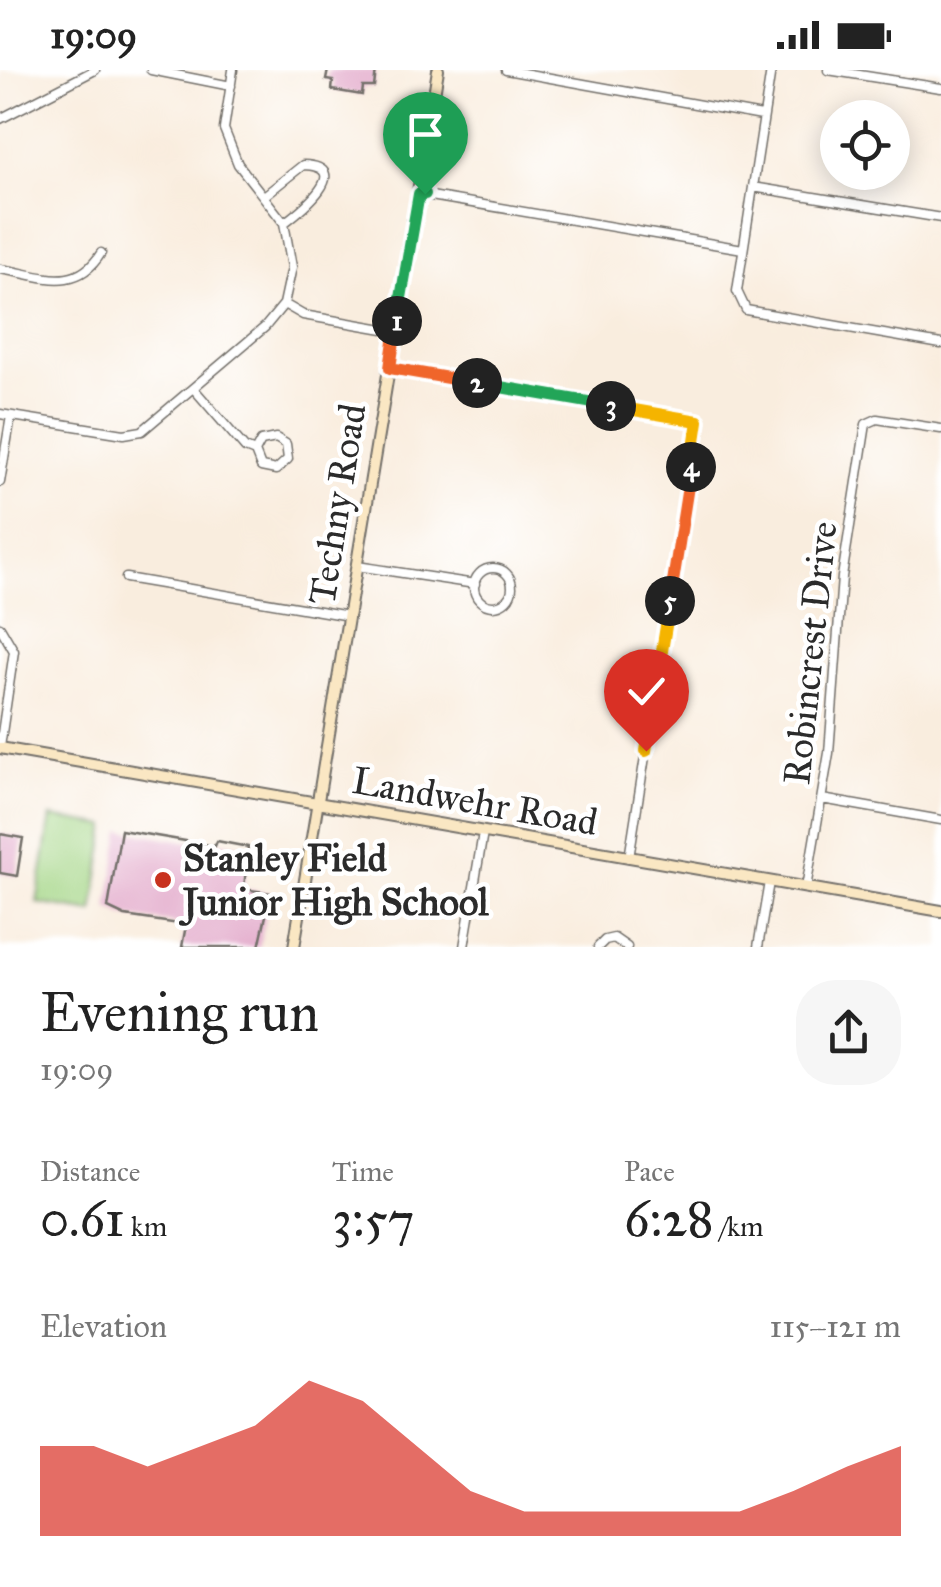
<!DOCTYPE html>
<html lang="en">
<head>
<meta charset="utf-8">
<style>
	:root { --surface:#fff; --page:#f6f6f6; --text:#222; --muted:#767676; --accent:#d93025 }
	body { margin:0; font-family:"IM FELL Great Primer",serif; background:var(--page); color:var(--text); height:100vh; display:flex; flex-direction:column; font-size:38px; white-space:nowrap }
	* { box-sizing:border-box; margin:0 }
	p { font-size:32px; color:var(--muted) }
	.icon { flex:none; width:55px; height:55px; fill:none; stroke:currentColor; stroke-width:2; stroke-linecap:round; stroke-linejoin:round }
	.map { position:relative; height:877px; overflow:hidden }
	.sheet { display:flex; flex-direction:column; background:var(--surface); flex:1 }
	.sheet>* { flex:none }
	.controls { position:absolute; left:820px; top:30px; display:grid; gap:20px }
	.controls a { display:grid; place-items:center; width:90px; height:90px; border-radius:50%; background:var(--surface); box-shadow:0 5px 25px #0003; font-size:50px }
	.pin { position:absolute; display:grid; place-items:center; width:85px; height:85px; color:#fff; margin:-102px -42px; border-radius:50% 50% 50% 0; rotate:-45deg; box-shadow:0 0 10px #0007 }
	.pin .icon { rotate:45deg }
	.km { position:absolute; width:50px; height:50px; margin:-25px; border-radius:50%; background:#222; color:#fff; font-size:28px; line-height:50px; text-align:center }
	.round { display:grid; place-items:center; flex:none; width:105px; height:105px; border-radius:40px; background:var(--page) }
	.headline { display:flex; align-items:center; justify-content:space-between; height:170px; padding:0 40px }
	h1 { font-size:55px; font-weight:600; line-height:75px }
	.figures { display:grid; grid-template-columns:repeat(3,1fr); gap:15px; height:170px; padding:10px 40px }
	.figures div { display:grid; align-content:center }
	.figures b { font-size:50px; font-weight:600 }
	.figures small { font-size:28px; font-weight:400 }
	.figures p { font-size:28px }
	.chart { height:280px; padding:20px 40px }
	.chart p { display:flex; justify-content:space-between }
	.chart svg { width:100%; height:180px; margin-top:10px; fill:var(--accent); opacity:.7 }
	.status { display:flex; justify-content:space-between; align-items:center; height:70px; padding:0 50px; background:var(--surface); direction:ltr }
	.status svg { height:28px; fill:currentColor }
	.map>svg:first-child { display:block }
	.green { fill:#a3d584; stroke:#678058; stroke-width:2.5 }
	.building { fill:#e5b1cf }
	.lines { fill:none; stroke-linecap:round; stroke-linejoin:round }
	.minor-casing { stroke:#736f6a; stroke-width:11 }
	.secondary-casing { stroke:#736f6a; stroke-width:14 }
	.minor { stroke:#fff; stroke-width:8 }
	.secondary { stroke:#fae7c3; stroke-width:10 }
	.split-1-casing { stroke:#fff; stroke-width:20 }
	.split-2-casing { stroke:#fff; stroke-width:20 }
	.split-3-casing { stroke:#fff; stroke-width:20 }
	.split-4-casing { stroke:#fff; stroke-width:20 }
	.split-5-casing { stroke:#fff; stroke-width:20 }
	.split-6-casing { stroke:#fff; stroke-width:20 }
	.split-1 { stroke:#22a559; stroke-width:12 }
	.split-2 { stroke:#f0652b; stroke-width:12 }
	.split-3 { stroke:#22a559; stroke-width:12 }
	.split-4 { stroke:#f5b400; stroke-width:12 }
	.split-5 { stroke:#f0652b; stroke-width:12 }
	.split-6 { stroke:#f5b400; stroke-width:12 }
	.poi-dot { fill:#c8321e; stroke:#fff; stroke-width:4 }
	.labels { text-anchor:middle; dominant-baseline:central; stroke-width:9; stroke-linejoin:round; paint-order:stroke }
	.street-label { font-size:38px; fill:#2b2b2b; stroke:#fff }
	.poi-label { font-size:38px; font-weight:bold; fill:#2b2b2b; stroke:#fff; text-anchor:start }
</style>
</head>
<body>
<div class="status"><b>19:09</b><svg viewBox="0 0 49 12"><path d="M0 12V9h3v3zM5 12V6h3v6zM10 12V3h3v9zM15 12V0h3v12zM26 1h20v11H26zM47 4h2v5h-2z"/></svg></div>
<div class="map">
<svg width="941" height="877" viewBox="0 0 941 877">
	<rect width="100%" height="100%" fill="#fff"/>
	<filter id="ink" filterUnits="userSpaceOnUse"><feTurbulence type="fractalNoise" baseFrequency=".01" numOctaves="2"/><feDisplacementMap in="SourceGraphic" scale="20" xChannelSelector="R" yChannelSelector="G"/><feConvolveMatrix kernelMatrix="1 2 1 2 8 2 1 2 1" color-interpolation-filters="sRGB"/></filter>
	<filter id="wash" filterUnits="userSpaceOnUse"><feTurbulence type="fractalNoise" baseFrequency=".0048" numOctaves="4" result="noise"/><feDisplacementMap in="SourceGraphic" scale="40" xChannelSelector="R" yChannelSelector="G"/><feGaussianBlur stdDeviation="2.25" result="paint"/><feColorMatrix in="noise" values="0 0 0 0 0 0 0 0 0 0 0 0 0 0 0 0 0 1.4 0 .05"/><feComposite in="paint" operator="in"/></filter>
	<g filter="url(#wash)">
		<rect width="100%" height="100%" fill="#f9edde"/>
		<path class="green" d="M51,747L107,756L93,842L37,833Z"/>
		<g id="blocks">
			<path class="building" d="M328,0H376L374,17H363L362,25L332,20L333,11L326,10Z
				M121,760L215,776L217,771L248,777L244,819L271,823L259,877H182L186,855L125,846L108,838Z
				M0,764L23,768L17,806L0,803Z"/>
		</g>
	</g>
	<g filter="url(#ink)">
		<use href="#blocks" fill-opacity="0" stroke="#736f6a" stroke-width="2.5"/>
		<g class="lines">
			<defs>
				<path id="minor" d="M151,0L231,16
					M506,0L762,46
					M771,0L737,221L746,240L941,274
					M828,0L941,18
					M0,49L95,0
					M753,117L941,148
					M419,124L743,179
					M264,126L303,95C356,97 300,141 284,153
					M0,199C41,205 76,224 101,183
					M284,234L303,245L395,261
					M390,298L698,351L629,788
					M194,319L245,378L255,382L261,397L276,400L288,389L286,374L276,368L261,371L255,382
					M0,344L124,364L142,361L265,257L284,234L292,197L284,153L238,94L224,59L233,0
					M0,412L11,346
					M357,496L475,514
					M474 517a19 19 0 1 1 38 0a19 19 0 1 1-38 0Z
					M126,508L349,546
					M0,557L14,581L0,677
					M822,729L941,750
					M806,818L829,683L842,507L866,354L877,349L941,359
					M464,877L483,763
					M598,877L605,870L614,868L627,877
					M758,877L769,812"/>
				<path id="secondary" d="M0,678L941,841
					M294,877L438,0"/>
			</defs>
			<use href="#minor" class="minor-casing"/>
			<use href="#secondary" class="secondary-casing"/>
			<use href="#minor" class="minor"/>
			<use href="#secondary" class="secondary"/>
		</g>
	</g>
	<g class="lines" filter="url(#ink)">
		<defs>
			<path id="split-1" d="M397,251L419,124H425"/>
			<path id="split-2" d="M397,251L390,298L477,313"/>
			<path id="split-3" d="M477,313L611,336"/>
			<path id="split-4" d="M611,336L698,351L691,397"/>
			<path id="split-5" d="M670,531L691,397"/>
			<path id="split-6" d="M646,681L670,531"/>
		</defs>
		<use href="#split-1" class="split-1-casing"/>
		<use href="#split-2" class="split-2-casing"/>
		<use href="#split-3" class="split-3-casing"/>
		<use href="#split-4" class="split-4-casing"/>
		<use href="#split-5" class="split-5-casing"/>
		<use href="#split-6" class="split-6-casing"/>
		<use href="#split-1" class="split-1"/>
		<use href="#split-2" class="split-2"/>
		<use href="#split-3" class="split-3"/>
		<use href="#split-4" class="split-4"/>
		<use href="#split-5" class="split-5"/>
		<use href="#split-6" class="split-6"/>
	</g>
	<circle class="poi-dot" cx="163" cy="810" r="10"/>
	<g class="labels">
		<g class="street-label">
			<text transform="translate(337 434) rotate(-81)">Techny Road</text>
			<text transform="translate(810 583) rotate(-84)">Robincrest Drive</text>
			<text transform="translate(475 731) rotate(10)">Landwehr Road</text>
		</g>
		<g class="poi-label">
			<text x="183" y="788">Stanley Field<tspan x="183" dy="44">Junior High School</tspan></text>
		</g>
	</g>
</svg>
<div class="controls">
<a><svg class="icon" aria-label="locate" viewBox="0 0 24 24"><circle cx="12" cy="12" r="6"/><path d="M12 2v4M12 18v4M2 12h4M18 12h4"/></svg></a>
</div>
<div class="pin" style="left:425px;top:124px;background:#1e9e55"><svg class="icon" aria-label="arrive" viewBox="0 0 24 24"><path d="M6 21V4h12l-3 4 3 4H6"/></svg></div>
<div class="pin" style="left:646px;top:681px;background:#d93025"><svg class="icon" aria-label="check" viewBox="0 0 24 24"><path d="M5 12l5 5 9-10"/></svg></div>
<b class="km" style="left:397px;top:251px">1</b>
<b class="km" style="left:477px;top:313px">2</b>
<b class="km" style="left:611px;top:336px">3</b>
<b class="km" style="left:691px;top:397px">4</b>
<b class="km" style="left:670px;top:531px">5</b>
</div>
<section class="sheet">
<div class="headline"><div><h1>Evening run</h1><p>19:09</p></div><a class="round"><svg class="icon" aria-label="share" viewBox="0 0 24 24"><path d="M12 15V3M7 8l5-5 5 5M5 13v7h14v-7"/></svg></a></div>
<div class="figures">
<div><p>Distance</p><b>0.61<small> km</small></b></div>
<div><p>Time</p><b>3:57</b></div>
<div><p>Pace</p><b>6:28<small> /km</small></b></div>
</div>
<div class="chart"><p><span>Elevation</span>115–121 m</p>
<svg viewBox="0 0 160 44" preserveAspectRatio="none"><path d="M0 44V22L10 22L20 27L30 22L40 17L50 6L60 11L70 22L80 33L90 38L100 38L110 38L120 38L130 38L140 33L150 27L160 22V44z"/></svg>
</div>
</section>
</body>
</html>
